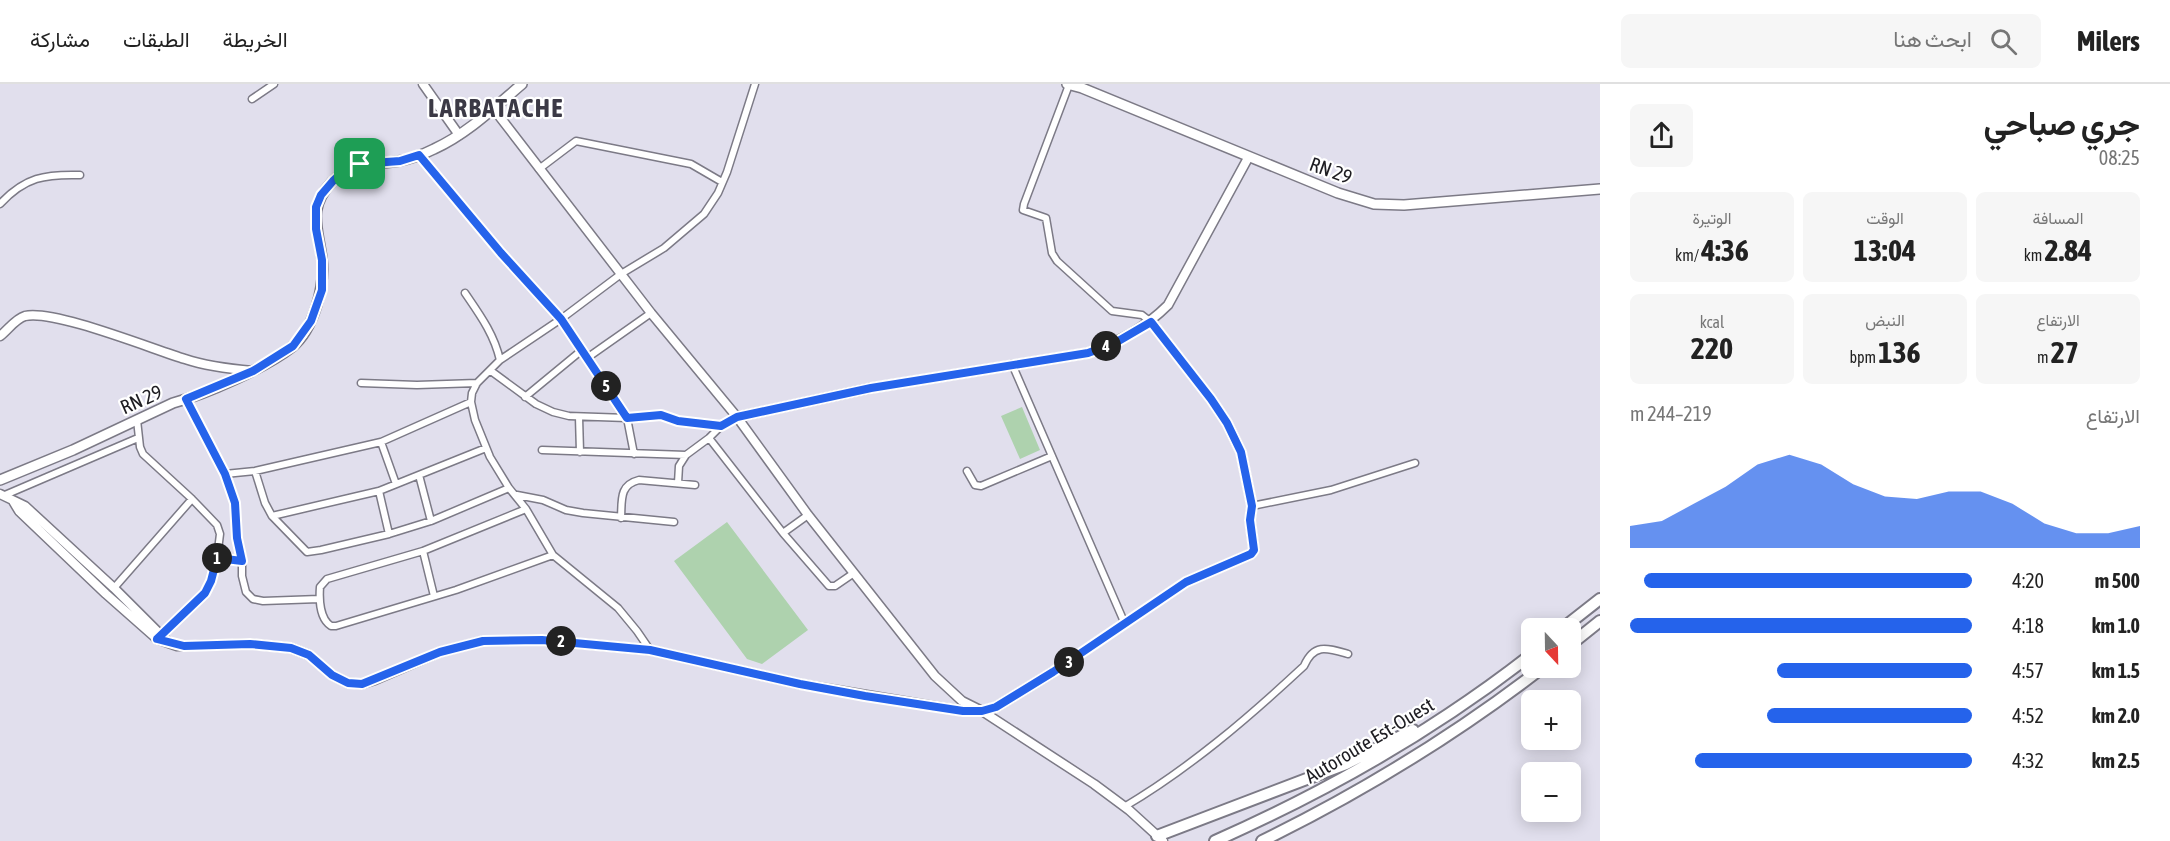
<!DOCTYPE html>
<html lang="ar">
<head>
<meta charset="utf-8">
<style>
	:root { --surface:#fff; --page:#f6f6f6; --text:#222; --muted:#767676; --line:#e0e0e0; --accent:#2563eb }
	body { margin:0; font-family:"Asap Condensed",Vazirmatn,sans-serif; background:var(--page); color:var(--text); direction:rtl; height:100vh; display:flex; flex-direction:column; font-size:22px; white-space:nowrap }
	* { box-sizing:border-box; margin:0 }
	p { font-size:20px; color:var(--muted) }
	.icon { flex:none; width:33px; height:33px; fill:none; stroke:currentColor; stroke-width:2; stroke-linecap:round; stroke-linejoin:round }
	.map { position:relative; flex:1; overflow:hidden; direction:ltr }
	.details { display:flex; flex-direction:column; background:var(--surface); width:570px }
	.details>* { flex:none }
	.needle { width:39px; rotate:158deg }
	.buttons { position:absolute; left:1521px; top:534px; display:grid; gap:12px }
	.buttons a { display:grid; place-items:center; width:60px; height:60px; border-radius:9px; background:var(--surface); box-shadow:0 3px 15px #0003; font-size:30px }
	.pin { position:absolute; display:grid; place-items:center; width:51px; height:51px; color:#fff; margin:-26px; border-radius:12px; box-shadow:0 3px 9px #0006 }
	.km { position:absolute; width:30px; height:30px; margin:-15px; border-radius:50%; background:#222; color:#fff; font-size:16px; line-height:30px; text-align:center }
	.round { display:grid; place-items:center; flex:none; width:63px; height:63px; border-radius:9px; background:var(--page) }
	.summary { display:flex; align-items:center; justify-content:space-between; height:102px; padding:0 30px }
	h1 { font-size:33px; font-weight:700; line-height:45px }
	.metrics { display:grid; grid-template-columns:repeat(3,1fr); gap:9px; height:102px; padding:6px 30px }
	.metrics div { display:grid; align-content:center; border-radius:9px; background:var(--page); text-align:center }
	.metrics b { font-size:30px; font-weight:700 }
	.metrics small { font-size:16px; font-weight:400 }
	.metrics p { font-size:16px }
	.chart { height:168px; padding:12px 30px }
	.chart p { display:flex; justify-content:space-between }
	.chart svg { width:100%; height:108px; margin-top:6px; fill:var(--accent); opacity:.7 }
	ul { padding:0 30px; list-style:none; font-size:20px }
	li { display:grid; grid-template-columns:96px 72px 1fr; align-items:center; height:45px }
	li i { height:15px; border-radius:8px; background:var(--accent) }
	header { display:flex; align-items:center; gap:36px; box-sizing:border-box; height:84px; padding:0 30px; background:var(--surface); border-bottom:2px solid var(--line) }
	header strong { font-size:28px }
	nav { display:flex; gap:33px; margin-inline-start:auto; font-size:21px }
	.search { width:420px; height:54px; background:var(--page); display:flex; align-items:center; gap:15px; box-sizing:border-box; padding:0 21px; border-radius:9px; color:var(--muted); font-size:22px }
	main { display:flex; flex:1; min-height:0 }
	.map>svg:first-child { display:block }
	.green { fill:#aed2ae }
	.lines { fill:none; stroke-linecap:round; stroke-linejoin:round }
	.street-casing { stroke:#7c7a86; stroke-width:9 }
	.secondary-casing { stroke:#7c7a86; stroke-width:11 }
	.primary-casing { stroke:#7c7a86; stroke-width:12 }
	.highway-casing { stroke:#7c7a86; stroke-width:14 }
	.street { stroke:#fff; stroke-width:6 }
	.secondary { stroke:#fff; stroke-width:8 }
	.primary { stroke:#fff; stroke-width:9 }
	.highway { stroke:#fff; stroke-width:10 }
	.route-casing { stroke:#fff; stroke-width:12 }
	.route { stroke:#2563eb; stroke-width:8 }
	.labels { text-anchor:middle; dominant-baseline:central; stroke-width:4.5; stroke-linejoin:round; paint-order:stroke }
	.street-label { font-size:20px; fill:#1e1d22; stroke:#fff }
	.district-label { font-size:26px; font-weight:bold; letter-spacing:1.5px; fill:#3b3945; stroke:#fff }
</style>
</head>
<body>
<header>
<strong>Milers</strong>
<div class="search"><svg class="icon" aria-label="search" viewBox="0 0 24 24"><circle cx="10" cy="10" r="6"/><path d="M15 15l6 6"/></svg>ابحث هنا</div>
<nav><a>الخريطة</a><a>الطبقات</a><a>مشاركة</a></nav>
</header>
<main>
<section class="details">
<div class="summary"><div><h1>جري صباحي</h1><p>08:25</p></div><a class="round"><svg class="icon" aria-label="share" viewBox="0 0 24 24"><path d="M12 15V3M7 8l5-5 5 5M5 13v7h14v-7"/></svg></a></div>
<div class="metrics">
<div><p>المسافة</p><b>2.84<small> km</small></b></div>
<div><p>الوقت</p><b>13:04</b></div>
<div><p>الوتيرة</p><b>4:36<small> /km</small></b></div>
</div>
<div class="metrics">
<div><p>الارتفاع</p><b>27<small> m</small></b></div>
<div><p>النبض</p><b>136<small> bpm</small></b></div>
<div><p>kcal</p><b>220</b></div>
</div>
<div class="chart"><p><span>الارتفاع</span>219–244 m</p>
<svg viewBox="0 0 160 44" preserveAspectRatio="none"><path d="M0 44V35L10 33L20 26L30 19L40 10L50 6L60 10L70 18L80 23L90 24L100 21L110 21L120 26L130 34L140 38L150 38L160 35V44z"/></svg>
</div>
<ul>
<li><b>500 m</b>4:20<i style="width:96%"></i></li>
<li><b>1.0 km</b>4:18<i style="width:100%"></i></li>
<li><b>1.5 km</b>4:57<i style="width:57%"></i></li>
<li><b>2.0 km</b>4:52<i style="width:60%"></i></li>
<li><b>2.5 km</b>4:32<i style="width:81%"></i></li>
</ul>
</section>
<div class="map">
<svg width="1600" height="757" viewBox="0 0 1600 757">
	<rect width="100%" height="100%" fill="#e1dfed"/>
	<path class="green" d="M1022,323L1040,366L1020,375L1001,332Z
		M727,438L808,546L762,580L747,575L674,477Z"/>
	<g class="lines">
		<defs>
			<path id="street" d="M1069,1L1024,120L1023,126L1046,134L1052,169L1057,177L1112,227L1142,231L1151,238
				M252,15L274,0
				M419,71L501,169L561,235L627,334L634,370
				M539,85L576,57L691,80L722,98
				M0,120C25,93 45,90 80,91
				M465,209C480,231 494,250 500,276
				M587,274L651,229
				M1012,280L1125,540
				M491,287L536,320L553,328L569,332L627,334L661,331L678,337L721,342
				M361,299L417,301L477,299
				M525,313L582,266
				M186,315L225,390L255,387L381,358L471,318
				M579,333L580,368
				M137,336L140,363L143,370L192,415L217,441L220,450L217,474L211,497L205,509L160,553
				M709,354L783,449L829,502H835L854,489
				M381,358L396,400
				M542,366L686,371L709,354L721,342L737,333
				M255,387L265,419L272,432L307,468L321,466L389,450L431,437L509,404
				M967,387L975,401L981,402L1052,372
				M225,390L235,419L237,454L242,473V492L246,508L253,515L263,517L319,515
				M419,391L431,437
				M678,399L679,382L686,371
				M379,407L389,450
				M5,411L138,354
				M517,411L543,416L566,426L583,429L674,438
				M1252,422L1331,406L1415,379
				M526,425L423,467L327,495L320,503C319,516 320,535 331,542H336L456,506L553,471
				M272,432L379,407L486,364
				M621,434C622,416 619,401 639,396L695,401
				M783,449L808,431
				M423,467L434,512
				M217,474L242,477
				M114,504L192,415
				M650,566L637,547L618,524L553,471L526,425L509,404L490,373L475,336L471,318L472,309L477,299L500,276L561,235L621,190L664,164L704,130L718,109L727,88L755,0
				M1124,723C1190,684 1248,634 1304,582C1314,559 1327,564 1348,570"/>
			<path id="secondary" d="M423,0L459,51
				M493,24L651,229L737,333L808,431L935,592L962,617L982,627L1094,700L1129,726L1163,757
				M0,252C8,246 15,235 25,232C53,225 152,265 185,275C206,282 230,285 253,287
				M737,333L871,304L1088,269C1119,257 1144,245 1168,221L1248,74
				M0,410L25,422L114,504L169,559
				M13,417L19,427L106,510L157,555L177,562L250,560L291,564L309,571L332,591L348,599L362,600L375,596L440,568L483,557L542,556L650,566L800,600L963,627H982L996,623L1053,588L1186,498L1251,470L1254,466L1250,436L1252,422L1241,368L1227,339L1211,315L1151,238"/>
			<path id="primary" d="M1067,0L1082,4L1338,109L1374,120L1404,121L1600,105
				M0,396L73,366L173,319C206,310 265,284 292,263C314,245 325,202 322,175C318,143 307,124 332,98C351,77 374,81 399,77C411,75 424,70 434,65C467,50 495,23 522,0"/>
			<path id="highway" d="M1563,544L1600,515
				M1570,561L1600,537
				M1157,752L1346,680L1413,646
				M1215,757C1328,707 1435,646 1532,570
				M1262,757C1360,709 1455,651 1542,584"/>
		</defs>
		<use href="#street" class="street-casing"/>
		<use href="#secondary" class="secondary-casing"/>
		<use href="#primary" class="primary-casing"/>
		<use href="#highway" class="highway-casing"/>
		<use href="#street" class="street"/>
		<use href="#secondary" class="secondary"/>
		<use href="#primary" class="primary"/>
		<use href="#highway" class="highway"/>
	</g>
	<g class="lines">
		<defs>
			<path id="route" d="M419,71L501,169L561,235L627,334L661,331L678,337L721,342L737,333L871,304L1088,269L1115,259L1151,238L1211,315L1227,339L1241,368L1252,422L1250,436L1254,466L1251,470L1186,498L1053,588L996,623L982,627H963L865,612L800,600L650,566L542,556L483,557L440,568L362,600L348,599L332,591L309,571L291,564L250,560L184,562L157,555L205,509L211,497L217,474L242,477L237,454L235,419L225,390L186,315L253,287L293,262L311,237L322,206V176L316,145V123L321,111L333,97L345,86L360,80L400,77Z"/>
		</defs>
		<use href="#route" class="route-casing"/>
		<use href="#route" class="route"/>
	</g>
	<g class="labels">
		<g class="street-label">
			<text transform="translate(1331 86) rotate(20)">RN 29</text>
			<text transform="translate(141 315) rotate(-24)">RN 29</text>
			<text transform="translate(1369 656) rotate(-31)">Autoroute Est-Ouest</text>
		</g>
		<g class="district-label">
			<text x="496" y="24">LARBATACHE</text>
		</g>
	</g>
</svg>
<div class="buttons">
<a><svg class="needle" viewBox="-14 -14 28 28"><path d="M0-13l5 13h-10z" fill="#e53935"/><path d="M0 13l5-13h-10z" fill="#767676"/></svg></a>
<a>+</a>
<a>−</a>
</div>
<div class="pin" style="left:360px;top:80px;background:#1e9e55"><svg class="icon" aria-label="arrive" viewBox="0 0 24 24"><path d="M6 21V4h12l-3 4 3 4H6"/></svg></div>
<b class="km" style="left:217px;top:474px">1</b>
<b class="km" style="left:561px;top:557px">2</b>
<b class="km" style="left:1069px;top:578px">3</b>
<b class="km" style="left:1106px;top:262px">4</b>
<b class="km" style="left:606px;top:302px">5</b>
</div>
</main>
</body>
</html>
